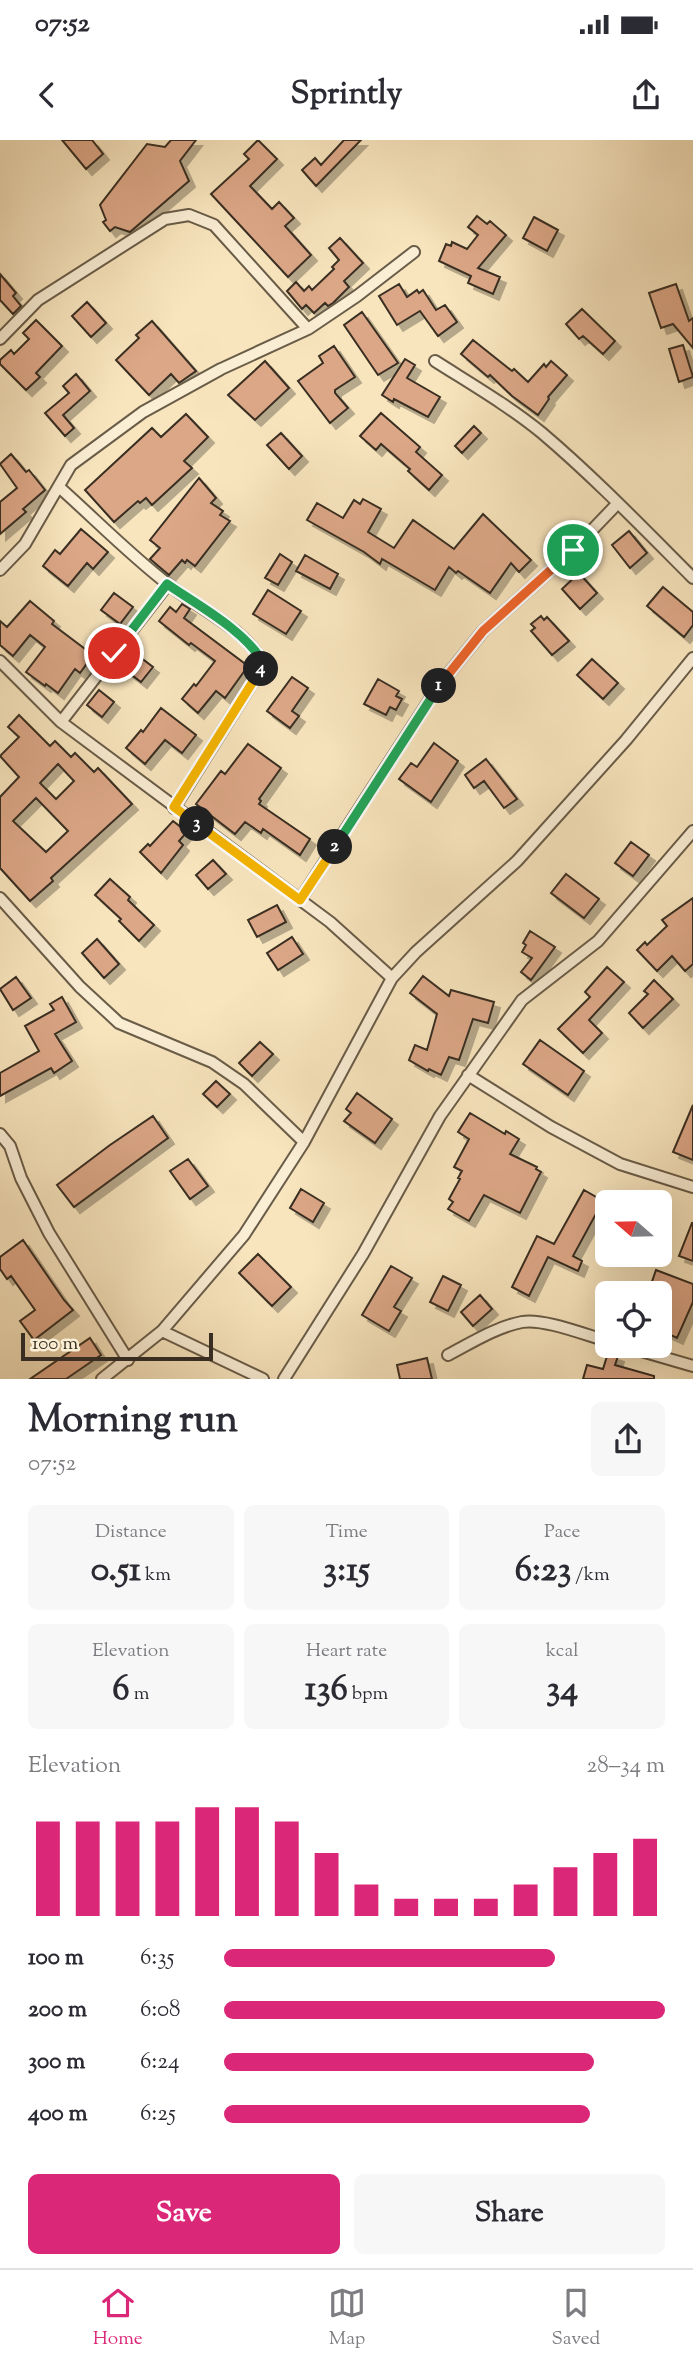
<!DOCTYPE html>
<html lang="en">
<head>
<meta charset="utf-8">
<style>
	:root { --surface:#fff; --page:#f7f7f7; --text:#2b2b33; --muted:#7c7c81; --line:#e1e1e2; --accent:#db2777 }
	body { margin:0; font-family:"Sorts Mill Goudy",serif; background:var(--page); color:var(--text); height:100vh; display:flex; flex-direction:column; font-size:26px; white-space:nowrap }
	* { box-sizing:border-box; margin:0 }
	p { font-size:23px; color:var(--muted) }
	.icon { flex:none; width:38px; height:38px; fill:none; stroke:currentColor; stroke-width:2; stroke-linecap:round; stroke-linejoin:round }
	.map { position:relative; height:1239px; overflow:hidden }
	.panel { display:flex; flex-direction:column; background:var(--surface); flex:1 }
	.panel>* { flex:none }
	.needle { width:46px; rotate:290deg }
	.tools { position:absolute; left:595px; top:1050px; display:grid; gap:14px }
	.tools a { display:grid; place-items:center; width:77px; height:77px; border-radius:10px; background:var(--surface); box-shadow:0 7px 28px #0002; font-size:35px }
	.scale { position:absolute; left:21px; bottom:18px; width:192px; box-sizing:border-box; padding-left:7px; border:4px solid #392e21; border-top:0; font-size:19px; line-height:24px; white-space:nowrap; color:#392e21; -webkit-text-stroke:5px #faeed5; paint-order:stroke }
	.pin { position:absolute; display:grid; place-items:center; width:60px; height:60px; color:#fff; margin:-30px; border:4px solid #fff; border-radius:50%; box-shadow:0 2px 7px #0007 }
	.km { position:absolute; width:35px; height:35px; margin:-18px; border-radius:50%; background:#222; color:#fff; font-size:19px; line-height:35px; text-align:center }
	.round { display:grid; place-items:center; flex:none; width:74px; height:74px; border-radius:10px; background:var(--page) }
	.summary { display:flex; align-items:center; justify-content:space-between; height:119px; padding:0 28px }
	h1 { font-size:38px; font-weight:700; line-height:52px }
	.figures { display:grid; grid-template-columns:repeat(3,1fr); gap:10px; height:119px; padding:7px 28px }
	.figures div { display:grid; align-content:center; border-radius:10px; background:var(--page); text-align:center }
	.figures b { font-size:35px; font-weight:700 }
	.figures small { font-size:19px; font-weight:400 }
	.figures p { font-size:19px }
	.chart { height:196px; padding:14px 28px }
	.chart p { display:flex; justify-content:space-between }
	.chart svg { width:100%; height:126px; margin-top:7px; stroke:var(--accent); stroke-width:6 }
	.button { display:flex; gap:14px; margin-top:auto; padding:14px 28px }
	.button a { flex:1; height:80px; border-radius:10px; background:var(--accent); color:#fff; font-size:28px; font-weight:700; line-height:80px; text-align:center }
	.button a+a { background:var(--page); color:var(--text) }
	ul { padding:0 28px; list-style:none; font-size:23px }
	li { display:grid; grid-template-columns:112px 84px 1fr; align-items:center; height:52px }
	li i { height:18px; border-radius:9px; background:var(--accent) }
	.status { display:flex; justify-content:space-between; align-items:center; height:49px; padding:0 35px; background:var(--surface); direction:ltr }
	.status svg { height:19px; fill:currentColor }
	header { display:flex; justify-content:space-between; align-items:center; height:91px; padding:0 28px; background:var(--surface); font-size:32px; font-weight:700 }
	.dock { display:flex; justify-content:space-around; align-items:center; height:98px; border-top:2px solid var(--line); background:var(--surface); font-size:19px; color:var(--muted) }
	.dock a { display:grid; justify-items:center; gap:4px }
	.dock .current { color:var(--accent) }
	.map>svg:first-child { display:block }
	.building { fill:#dca787; stroke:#392e21; stroke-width:2; fill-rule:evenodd; filter:url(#shadow) }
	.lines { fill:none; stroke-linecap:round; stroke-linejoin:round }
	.street-casing { stroke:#695c48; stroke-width:14 }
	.street { stroke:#faeed5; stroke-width:10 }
	.split-1-casing { stroke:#fff; stroke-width:14 }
	.split-2-casing { stroke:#fff; stroke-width:14 }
	.split-3-casing { stroke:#fff; stroke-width:14 }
	.split-4-casing { stroke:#fff; stroke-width:14 }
	.split-5-casing { stroke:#fff; stroke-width:14 }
	.split-1 { stroke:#f0652b; stroke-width:9 }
	.split-2 { stroke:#22a559; stroke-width:9 }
	.split-3 { stroke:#f5b400; stroke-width:9 }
	.split-4 { stroke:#f5b400; stroke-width:9 }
	.split-5 { stroke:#22a559; stroke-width:9 }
</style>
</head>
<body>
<div class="status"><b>07:52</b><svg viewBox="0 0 49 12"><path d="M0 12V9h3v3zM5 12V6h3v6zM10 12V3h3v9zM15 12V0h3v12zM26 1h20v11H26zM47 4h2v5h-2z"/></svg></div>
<header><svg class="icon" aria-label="back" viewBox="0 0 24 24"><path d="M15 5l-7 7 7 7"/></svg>Sprintly<svg class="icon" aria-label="share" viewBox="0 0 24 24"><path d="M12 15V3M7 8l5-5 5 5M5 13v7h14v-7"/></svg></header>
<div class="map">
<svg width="693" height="1239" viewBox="0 0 693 1239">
	<defs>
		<filter id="shadow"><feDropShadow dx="6" dy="6" stdDeviation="0" flood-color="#0004"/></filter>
	</defs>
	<rect width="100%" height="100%" fill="#f8e5be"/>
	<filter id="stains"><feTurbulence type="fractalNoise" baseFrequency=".00286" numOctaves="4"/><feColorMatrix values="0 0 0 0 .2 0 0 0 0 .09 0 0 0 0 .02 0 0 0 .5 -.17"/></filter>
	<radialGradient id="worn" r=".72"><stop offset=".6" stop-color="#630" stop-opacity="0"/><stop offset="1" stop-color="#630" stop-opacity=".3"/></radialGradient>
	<path class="building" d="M62,0H92L103,14L86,29Z
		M171,0H196L180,21L189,41L130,92L115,87L110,91L103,82L106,80L100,65L147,4L165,7Z
		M258,0L277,19L250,46L272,69L279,62L294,78L285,86L311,115L288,137L211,54L249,19L244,14Z
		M344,0H361L316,46L302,30L315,18L321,25Z
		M477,76L487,84L490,81L506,95L478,128L500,137L493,154L468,143L471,136L439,121L446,104L451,106L452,102L467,109L478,95L468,87Z
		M534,77L558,90L547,111L523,98Z
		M340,98L363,123L344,141L349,147L333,163L328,166L325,163L314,173L306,165L302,169L287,151L296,142L304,151L309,146L312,150L334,129L332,127L339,120L329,108Z
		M0,134L16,153L13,156L21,166L13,174L0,160Z
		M399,144L407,157L417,150L419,153L423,150L436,170L445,165L457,182L438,196L420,171L397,185L379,156Z
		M676,144L689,181L693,178V208L673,184L661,188L649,153Z
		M87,162L106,183L91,197L72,176Z
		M582,169L615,201L603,214L583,196L579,199L566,184Z
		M362,172L398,223L378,235L344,185Z
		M36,180L62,206L36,233L40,237L26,250L0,224V220L11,210L14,214L29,199L23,193Z
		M152,181L196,231L179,243L171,234L149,255L116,220L139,198L136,195Z
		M473,200L512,231L514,229L528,242L544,224L546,227L551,221L567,235L548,257L549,259L538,275L512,256L490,235L488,237L461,214Z
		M683,205L693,237L679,242L669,209Z
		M334,206L355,237L335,250V253L348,268L330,283L298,241L323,223L319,216Z
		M405,219L415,225L407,238L440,257L428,277L394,259L393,262L382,255Z
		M265,221L289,248L255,280L228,255Z
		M76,234L90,251L63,275L74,288L65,296L45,273L69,253L63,246Z
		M381,273L420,307L416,312L442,335L429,350L408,331L410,329L381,304L376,310L360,296Z
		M186,274L208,297L184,321L192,328L152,365L146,358L140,363L138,361L114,382L85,350L152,288L161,297Z
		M474,286L481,293L462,313L455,306Z
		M281,293L302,316L289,329L267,305Z
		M11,314L26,332L29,330L45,350L23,369L26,372L0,394V362L17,348L0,324Z
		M199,338L216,358L211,363L223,371L220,375L230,381L195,426L187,420L185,423L182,420L169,435L150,419L160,408L150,400Z
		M363,359L381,369L368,392L394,408L413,380L454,409L483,374L531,420L519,432L511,423L490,453L458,431L456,433L449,427L435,450L382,419L380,424L364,412L307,380L317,363L343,378L354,360L360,364Z
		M81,389L108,412L93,429L87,423L68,446L43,426L55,410L60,414Z
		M629,391L647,413L630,428L612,405Z
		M280,414L292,422L278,445L265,438Z
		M305,415L338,434L330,449L296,431Z
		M579,433L597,453L580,469L562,449Z
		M663,447L693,472V485L684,497L647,466Z
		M268,450L301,471L286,494L253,474Z
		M114,453L133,467L120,484L101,470Z
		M30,461L54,481L52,484L93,515L80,533L75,529L58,553L46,544L45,546L26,532L45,507L30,495L13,516L0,505V481L7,487Z
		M182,464L190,469L184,478L248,526L225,558L216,551L198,573L182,559L194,544L196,546L215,521L191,503L189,505L159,481L170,467L176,472Z
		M541,476L544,480L547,477L569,501L552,515L531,491L535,488L531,484Z
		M136,514L153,527L141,542L124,529Z
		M592,519L618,543L603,559L577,535Z
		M292,537L308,548L292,571L299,576L290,588L267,571Z
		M378,539L399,551L396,556L402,559L396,570L390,567L386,575L364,564Z
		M99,550L114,562L102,577L87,565Z
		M161,568L196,595L182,613L165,600L145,624L126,608L141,590L143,592Z
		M19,575L50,606L55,601L71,617L75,613L94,632L98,628L132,664L51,738L53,741L30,761L0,728V657L19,637L0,616L19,597L8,587ZM58,624L74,641L56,659L40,643ZM36,658L68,691L46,712L13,681Z
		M434,603L458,621L431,662L399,639L411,623L417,627Z
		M248,604L281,628L259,659L261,661L259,664L310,699L300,715L263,689L261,693L245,682L235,694L196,664L221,631L225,634Z
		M486,619L517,659L504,668L484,641L474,648L465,635Z
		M173,681L187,692L179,701L183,705L161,733L140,712L148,704L150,706Z
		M631,702L649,715L633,736L615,723Z
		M213,720L226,734L208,749L196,735Z
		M566,734L599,759L584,778L551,753Z
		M110,739L130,757L128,760L154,785L139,801L119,781L121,779L95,755Z
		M693,758V824L685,831L672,816L657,831L637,810L645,802L647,805L667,786L662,780Z
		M277,765L286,782L257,797L248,780Z
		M530,791L555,807L531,840L521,832L532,818L522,812L526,805L523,803Z
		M292,797L303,814L278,830L267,813Z
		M97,799L119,824L104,838L82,813Z
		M607,827L624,842L589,880L602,893L583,913L558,889L590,857L585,852Z
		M423,836L449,856L451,850L494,862L488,883L473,879L459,920L449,917L441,935L429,929L428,931L409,920L415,905L427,910L437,874L410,853Z
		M16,837L31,858L13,870L0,849Z
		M654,840L673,859L643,888L629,873L648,854L644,851Z
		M62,857L76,882L55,894L72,921L54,933L51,928L0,956V933L39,911L25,886L54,870L50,864Z
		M540,900L584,931L568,955L523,924Z
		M260,902L273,914L252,936L239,923Z
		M216,941L230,954L217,967L203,954Z
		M357,953L392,979L375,1003L344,981L351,973L346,969Z
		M693,965V1020L673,1012Z
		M470,973L505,994L506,991L519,999L510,1014L537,1027L536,1029L541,1032L520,1073L484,1055L469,1081L448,1069L453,1062L449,1059L460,1039L458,1038L462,1031L454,1027L469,999L458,992Z
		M153,976L168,998L74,1067L57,1045L110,1005Z
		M188,1019L208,1046L190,1059L170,1031Z
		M301,1049L324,1063L313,1082L290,1068Z
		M584,1050L603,1061L573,1116L582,1121L578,1131L548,1117L529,1156L512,1147L537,1096L554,1104Z
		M692,1083H693V1121L679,1116Z
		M23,1100L64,1160L73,1170L34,1200L20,1181L35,1170L11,1136L7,1139L0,1129V1117Z
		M258,1114L291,1147L272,1166L239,1133Z
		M391,1126L412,1138L394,1167L401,1171L389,1191L362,1175Z
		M656,1130L693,1144V1162L677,1198L660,1190V1153H648Z
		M443,1136L461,1145L448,1171L430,1162Z
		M480,1155L492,1169L473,1186L461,1172Z
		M90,1198L101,1215L66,1239H30Z
		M608,1213L618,1216L615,1225L654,1236V1239H583L587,1225L603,1229Z
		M427,1218L432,1239H400L397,1225Z"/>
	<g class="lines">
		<defs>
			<path id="street" d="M0,199L38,160L165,79L189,75L214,85L308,189
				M435,221C471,244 509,266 542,293C595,338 644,389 693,438
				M59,347C95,379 130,415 169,445C200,469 244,488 264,524L174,668
				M0,430L25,404L71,325L143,272L221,229L308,189L357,156L414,112
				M0,521L61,582L330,782L392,838
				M61,582L168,444
				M0,758L80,847L119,883L212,922L244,944L304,1002
				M300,760L438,547L483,491L573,410L618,363
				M468,935L551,987L620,1024L693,1047
				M0,994L10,1006L21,1038L49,1093L128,1220
				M162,1191L263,1239
				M624,1206L693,1226
				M448,1215C471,1203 496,1187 522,1182C543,1178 586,1195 607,1201
				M102,1239L162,1191L244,1095L304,1002L392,838L416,812L517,721L626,600L693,518
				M284,1239L363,1114L440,976L522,860L598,801L693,691"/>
		</defs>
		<use href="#street" class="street-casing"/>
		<use href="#street" class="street"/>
	</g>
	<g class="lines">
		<defs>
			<path id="split-1" d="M439,546L483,491L573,410"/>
			<path id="split-2" d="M335,707L439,546"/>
			<path id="split-3" d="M197,684L300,760L335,707"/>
			<path id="split-4" d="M197,684L174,667L261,529"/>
			<path id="split-5" d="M114,513L167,444C199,466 246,491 264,524L261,529"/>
		</defs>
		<use href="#split-1" class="split-1-casing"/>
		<use href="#split-2" class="split-2-casing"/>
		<use href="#split-3" class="split-3-casing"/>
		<use href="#split-4" class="split-4-casing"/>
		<use href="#split-5" class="split-5-casing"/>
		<use href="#split-1" class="split-1"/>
		<use href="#split-2" class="split-2"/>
		<use href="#split-3" class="split-3"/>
		<use href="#split-4" class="split-4"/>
		<use href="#split-5" class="split-5"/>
	</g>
	<rect width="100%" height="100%" filter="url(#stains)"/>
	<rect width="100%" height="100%" fill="url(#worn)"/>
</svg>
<div class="tools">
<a><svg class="needle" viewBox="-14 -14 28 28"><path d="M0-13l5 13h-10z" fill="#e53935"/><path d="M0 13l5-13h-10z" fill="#7c7c81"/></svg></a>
<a><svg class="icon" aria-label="locate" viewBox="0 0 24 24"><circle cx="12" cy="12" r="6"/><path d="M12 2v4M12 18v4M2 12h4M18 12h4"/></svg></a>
</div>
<div class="scale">100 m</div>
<div class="pin" style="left:573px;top:410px;background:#1e9e55"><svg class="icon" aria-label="arrive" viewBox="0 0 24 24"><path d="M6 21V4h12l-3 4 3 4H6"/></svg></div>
<div class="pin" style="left:114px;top:513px;background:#d93025"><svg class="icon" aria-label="check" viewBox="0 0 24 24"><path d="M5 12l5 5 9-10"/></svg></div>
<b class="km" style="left:439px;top:546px">1</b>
<b class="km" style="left:335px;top:707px">2</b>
<b class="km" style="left:197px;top:684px">3</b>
<b class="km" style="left:261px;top:529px">4</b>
</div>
<section class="panel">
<div class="summary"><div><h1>Morning run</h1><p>07:52</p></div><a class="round"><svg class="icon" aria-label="share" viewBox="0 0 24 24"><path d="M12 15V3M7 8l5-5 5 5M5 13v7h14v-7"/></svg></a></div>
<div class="figures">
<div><p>Distance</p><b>0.51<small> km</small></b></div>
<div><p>Time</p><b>3:15</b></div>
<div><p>Pace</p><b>6:23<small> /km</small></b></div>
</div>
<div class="figures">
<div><p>Elevation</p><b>6<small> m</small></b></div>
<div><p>Heart rate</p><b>136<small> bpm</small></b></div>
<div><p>kcal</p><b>34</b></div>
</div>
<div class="chart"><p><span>Elevation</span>28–34 m</p>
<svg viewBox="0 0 160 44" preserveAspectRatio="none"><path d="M5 44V11M15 44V11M25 44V11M35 44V11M45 44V6M55 44V6M65 44V11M75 44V22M85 44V33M95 44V38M105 44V38M115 44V38M125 44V33M135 44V27M145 44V22M155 44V17"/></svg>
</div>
<ul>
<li><b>100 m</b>6:35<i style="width:75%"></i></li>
<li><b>200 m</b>6:08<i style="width:100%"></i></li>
<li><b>300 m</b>6:24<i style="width:84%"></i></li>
<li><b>400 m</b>6:25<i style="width:83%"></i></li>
</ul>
<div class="button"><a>Save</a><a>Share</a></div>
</section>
<nav class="dock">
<a class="current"><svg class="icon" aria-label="home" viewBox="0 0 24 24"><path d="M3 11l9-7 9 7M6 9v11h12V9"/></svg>Home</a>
<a><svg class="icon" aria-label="map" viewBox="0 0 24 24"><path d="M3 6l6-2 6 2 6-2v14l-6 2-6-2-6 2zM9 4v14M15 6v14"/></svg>Map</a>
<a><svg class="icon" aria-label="saved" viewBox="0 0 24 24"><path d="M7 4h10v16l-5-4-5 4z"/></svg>Saved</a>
</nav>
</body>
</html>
